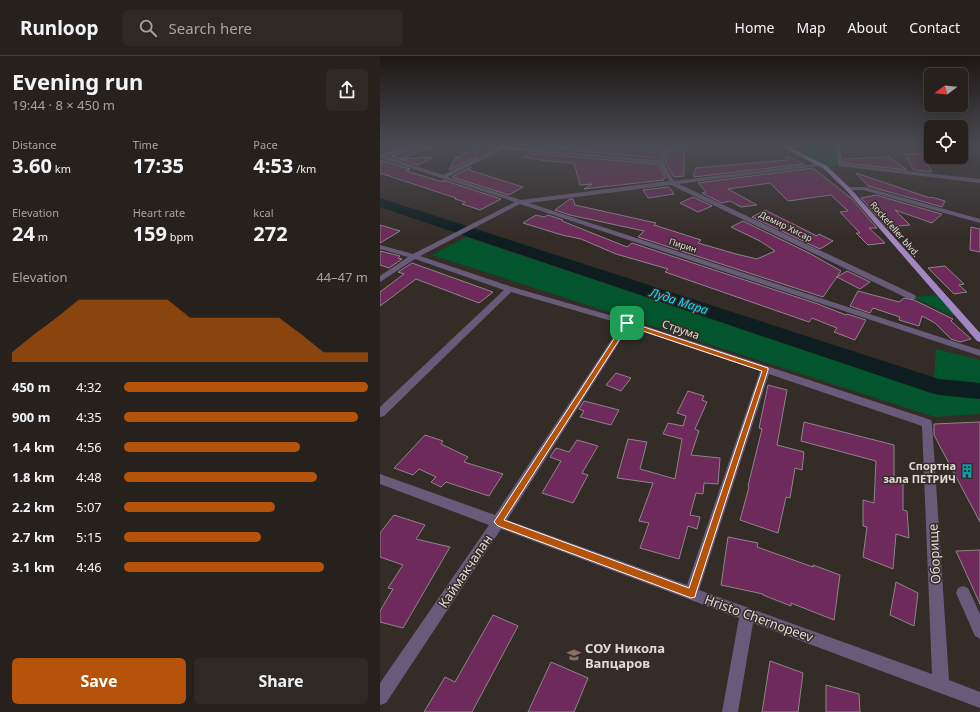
<!DOCTYPE html>
<html lang="en">
<head>
<meta charset="utf-8">
<style>
	:root { --surface:#27211d; --page:#2f2926; --text:#f1f3f6; --muted:#a4a3a4; --line:#433e3b; --accent:#b45309 }
	body { margin:0; font-family:"Noto Sans",sans-serif; background:var(--page); color:var(--text); height:100vh; display:flex; flex-direction:column; font-size:15px; white-space:nowrap }
	* { box-sizing:border-box; margin:0 }
	p { font-size:13px; color:var(--muted) }
	.icon { flex:none; width:22px; height:22px; fill:none; stroke:currentColor; stroke-width:2; stroke-linecap:round; stroke-linejoin:round }
	.map { position:relative; flex:1; overflow:hidden }
	.details { display:flex; flex-direction:column; background:var(--surface); width:380px }
	.details>* { flex:none }
	.needle { width:26px; rotate:254deg }
	.buttons { position:absolute; left:544px; top:12px; display:grid; gap:8px }
	.buttons a { display:grid; place-items:center; width:44px; height:44px; border-radius:6px; background:var(--surface); box-shadow:0 4px 16px #0002,0 0 0 1px var(--line); font-size:20px }
	.pin { position:absolute; display:grid; place-items:center; width:34px; height:34px; color:#fff; margin:-17px; border-radius:8px; box-shadow:0 2px 6px #0006 }
	.round { display:grid; place-items:center; flex:none; width:42px; height:42px; border-radius:6px; background:var(--page) }
	.overview { display:flex; align-items:center; justify-content:space-between; height:68px; padding:0 12px }
	h1 { font-size:22px; font-weight:700; line-height:30px }
	.metrics { display:grid; grid-template-columns:repeat(3,1fr); gap:6px; height:68px; padding:4px 12px }
	.metrics div { display:grid; align-content:center }
	.metrics b { font-size:20px; font-weight:700 }
	.metrics small { font-size:11px; font-weight:400 }
	.metrics p { font-size:11px }
	.chart { height:112px; padding:8px 12px }
	.chart p { display:flex; justify-content:space-between }
	.chart svg { width:100%; height:72px; margin-top:4px; fill:var(--accent); opacity:.7 }
	.button { display:flex; gap:8px; margin-top:auto; padding:8px 12px }
	.button a { flex:1; height:46px; border-radius:6px; background:var(--accent); color:#fff; font-size:16px; font-weight:700; line-height:46px; text-align:center }
	.button a+a { background:var(--page); color:var(--text) }
	ul { padding:0 12px; list-style:none; font-size:13px }
	li { display:grid; grid-template-columns:64px 48px 1fr; align-items:center; height:30px }
	li i { height:10px; border-radius:5px; background:var(--accent) }
	header { display:flex; align-items:center; gap:24px; box-sizing:border-box; height:56px; padding:0 20px; background:var(--surface); border-bottom:1px solid var(--line) }
	header strong { font-size:19px }
	nav { display:flex; gap:22px; margin-inline-start:auto; font-size:14px }
	.search { width:280px; height:36px; background:var(--page); display:flex; align-items:center; gap:10px; box-sizing:border-box; padding:0 14px; border-radius:6px; color:var(--muted); font-size:15px }
	main { display:flex; flex:1; min-height:0 }
	.map>svg:first-child { display:block }
	.green { fill:#02552d }
	.lines { fill:none; stroke-linecap:round; stroke-linejoin:round }
	.river { fill:#0d1d20; fill-rule:evenodd }
	.building { fill:#6e2a5a; stroke:#8d848a }
	.minor { fill:#685b7a; fill-rule:evenodd }
	.major { fill:#a386c5; fill-rule:evenodd }
	.route { fill:#b45309; stroke:#fff; fill-rule:evenodd }
	.labels { text-anchor:middle; dominant-baseline:central; stroke-width:3; stroke-linejoin:round; paint-order:stroke }
	.far-street-label { font-size:9px; fill:#e0dad7; stroke:#342c27 }
	.street-label { font-size:11px; fill:#e0dad7; stroke:#342c27 }
	.poi-label { font-size:11px; font-weight:bold; fill:#e0dad7; stroke:#342c27; text-anchor:end }
	.water-label { font-size:12px; font-style:italic; fill:#0bdcfd; stroke:#342c27 }
	.near-street-label { font-size:13px; fill:#e0dad7; stroke:#342c27 }
	.near-poi-label { font-size:13px; font-weight:bold; fill:#e0dad7; stroke:#342c27; text-anchor:start }
</style>
</head>
<body>
<header>
<strong>Runloop</strong>
<div class="search"><svg class="icon" aria-label="search" viewBox="0 0 24 24"><circle cx="10" cy="10" r="6"/><path d="M15 15l6 6"/></svg>Search here</div>
<nav><a>Home</a><a>Map</a><a>About</a><a>Contact</a></nav>
</header>
<main>
<section class="details">
<div class="overview"><div><h1>Evening run</h1><p>19:44 · 8 × 450 m</p></div><a class="round"><svg class="icon" aria-label="share" viewBox="0 0 24 24"><path d="M12 15V3M7 8l5-5 5 5M5 13v7h14v-7"/></svg></a></div>
<div class="metrics">
<div><p>Distance</p><b>3.60<small> km</small></b></div>
<div><p>Time</p><b>17:35</b></div>
<div><p>Pace</p><b>4:53<small> /km</small></b></div>
</div>
<div class="metrics">
<div><p>Elevation</p><b>24<small> m</small></b></div>
<div><p>Heart rate</p><b>159<small> bpm</small></b></div>
<div><p>kcal</p><b>272</b></div>
</div>
<div class="chart"><p><span>Elevation</span>44–47 m</p>
<svg viewBox="0 0 160 44" preserveAspectRatio="none"><path d="M0 44V38L10 27L20 17L30 6L40 6L50 6L60 6L70 6L80 17L90 17L100 17L110 17L120 17L130 27L140 38L150 38L160 38V44z"/></svg>
</div>
<ul>
<li><b>450 m</b>4:32<i style="width:100%"></i></li>
<li><b>900 m</b>4:35<i style="width:96%"></i></li>
<li><b>1.4 km</b>4:56<i style="width:72%"></i></li>
<li><b>1.8 km</b>4:48<i style="width:79%"></i></li>
<li><b>2.2 km</b>5:07<i style="width:62%"></i></li>
<li><b>2.7 km</b>5:15<i style="width:56%"></i></li>
<li><b>3.1 km</b>4:46<i style="width:82%"></i></li>
</ul>
<div class="button"><a>Save</a><a>Share</a></div>
</section>
<div class="map">
<svg width="600" height="656" viewBox="0 0 600 656">
	<rect width="100%" height="100%" fill="#342c27"/>
	<path class="green" d="M403,90H457L461,109L445,111Z
		M86,181L553,336L556,293L600,304V358L555,361L52,199Z
		M562,239L585,265L532,241Z"/>
	<g class="lines">
		<path class="river" d="M0,142L559,323L600,327V343L559,339L551,337L0,151Z"/>
	</g>
	<path class="building" d="M34,90H53L21,103L53,101L38,109L11,100Z
		M101,90L96,101L69,114L76,101L80,102L82,99Z
		M156,90L226,92L240,90L245,92L285,93L278,102L154,91Z
		M292,94H304V120L294,121L285,106Z
		M148,97L277,108L286,122L283,123L284,124L204,133L212,128L200,129L194,107L167,105L143,101Z
		M524,98H541L552,116L534,114Z
		M407,100L424,108L314,121L313,120L316,112L407,104Z
		M509,101L527,114L464,107V103Z
		M0,104L30,113L26,115L63,126V124L121,143L100,154L82,148L85,146L75,143L76,142L0,117Z
		M91,111L89,114L143,131L129,139L72,121Z
		M433,112L472,143L497,172H489L505,187L488,189L476,177H480L460,156L468,155L451,139L408,145L390,127L348,133L377,149L361,151L350,145L342,147L322,137L326,136L318,127Z
		M476,117L550,142L551,141L565,145L562,151L488,130Z
		M289,131L294,138L268,142L263,134Z
		M496,139L558,157L562,158L552,167L515,154L530,169L507,171L481,142Z
		M313,141L332,150L318,156L300,147Z
		M190,143H193L195,149L276,167L274,169L321,184L318,187L356,198L377,203L395,195L380,185L351,171L363,165L431,198L461,215L443,241L258,181L264,175L190,159L175,154Z
		M385,154L437,180L439,178L453,185L440,193L372,161Z
		M156,159L164,161L168,159L183,164L182,165L247,191L252,187L438,248L466,259L467,258L486,264L475,284L454,276L457,272L432,262L429,266L285,216L288,213L236,198L201,183L182,179L143,167Z
		M0,169L20,175L0,187Z
		M591,171L600,173V196L590,194Z
		M0,195L20,200L18,202L22,203L9,212L0,209Z
		M32,207L113,236L99,247L36,223L0,250V236L24,218L18,216Z
		M565,210L583,227L584,228L579,229L587,236L574,238L548,212Z
		M467,215L490,226L480,233L457,221Z
		M478,235L519,246L524,242L534,244L573,263L571,265L591,283L580,286L571,283L555,267L542,260L539,270L519,264L520,261L493,252L490,257L470,250Z
		M236,317L251,322L241,335L226,329Z
		M388,329L407,334L397,389L424,396L422,414L415,412L410,442L406,441L398,477L360,464L369,431L368,430L382,373L379,372Z
		M308,335L324,340L322,344L327,346L315,373L319,375L311,399L340,402L338,428L324,427L323,438L316,437L310,459L320,461L317,473L308,470L299,503L260,492L269,467L259,465L273,427L237,422L248,383L267,386L260,413L295,423L302,383L283,378L288,367L303,370L306,360L297,357Z
		M204,345L239,354L231,369L200,361L204,355L199,353Z
		M424,366L514,389V424L523,427V454L527,455L529,482L516,478L513,513L483,501L487,471L483,470V444L494,447L496,405L421,385Z
		M600,366V466L554,379V368Z
		M45,379L63,385L61,388L88,401L84,406L123,418L109,440L66,426L61,431L51,426L56,421L39,413L33,419L14,412Z
		M197,384L218,390L202,417L208,419L193,447L162,437L181,405L170,401L176,392L189,396Z
		M14,459L45,469L36,483L70,491L23,572L0,566V555L13,533L8,532L23,509L0,501V477Z
		M348,481L378,487L377,491L433,511V509L460,519L454,564L411,547V550L383,539V538L341,529Z
		M600,494V548L576,495Z
		M516,526L538,537L534,570L510,559Z
		M113,559L138,570L92,656H44L65,621L75,626Z
		M390,605L423,617L418,656H382Z
		M171,606L208,622L194,656H148Z
		M446,629L479,638L480,656H446Z"/>
	<g class="lines">
		<path class="minor" d="M25,90H33L6,100L63,119L120,90L279,104L289,90H293L283,106L294,125L441,107V109L439,110L299,128L535,239L536,241L535,243H529L291,129L149,147L600,294V300L140,148L40,200L132,231L250,265L551,364L552,367L569,624L600,636V652L373,567L358,656H342L359,562L121,473L6,647L0,649V627L109,469L0,428V418L115,459L242,268L131,236L4,360L0,361V351L124,234L35,203L0,226V220L28,201L0,193V189L33,198L135,146L0,102V98ZM123,93L278,107L289,125L141,144L68,121ZM249,271L380,315L307,529L127,464ZM389,318L542,370L552,618L319,534Z
			M455,90H460L463,108L600,123V127L459,110Z
			M468,131H485L600,163V167L483,134H466L465,133Z
			M583,530L588,532L600,558V583L595,580L576,537L578,532Z"/>
		<path class="major" d="M400,90H407L447,110L470,132L600,277V286L597,285L466,134L443,112Z"/>
	</g>
	<linearGradient id="sky" x2="0" y2="1"><stop stop-color="#1d1815"/><stop offset="0.49" stop-color="#4a4b52"/><stop offset="1" stop-color="#4a4b52" stop-opacity="0"/></linearGradient>
	<rect width="600" height="182" fill="url(#sky)"/>
	<path class="route" d="M245,266H249L388,312V314L316,537L315,541L311,542L118,470L114,466ZM248,270L382,315L309,532L124,464Z"/>
	<defs>
		<symbol id="building-bare" viewBox="-9 -9 18 18"><path d="M-4-6H4V6H1V3H-1V6H-4ZM-2.5-4.3h1.7v1.8h-1.7ZM.8-4.3h1.7v1.8H.8ZM-2.5-1h1.7V.8h-1.7ZM.8-1h1.7V.8H.8Z" fill="#0f9aa8" stroke="#342c27" stroke-width="2.5" paint-order="stroke"/></symbol>
		<symbol id="school-bare" viewBox="-9 -9 18 18"><path d="M0-5L7-2L0 1L-7-2ZM-4 1L0 2.5L4 1V4Q0 6-4 4Z" fill="#8d6e63" stroke="#342c27" stroke-width="2.5" paint-order="stroke"/></symbol>
	</defs>
	<g fill-rule="evenodd">
		<use href="#building-bare" x="577" y="405" width="20" height="20"/>
		<use href="#school-bare" x="184" y="589" width="20" height="20"/>
	</g>
	<g class="labels">
		<g class="far-street-label">
			<text transform="translate(406 170) rotate(26)">Демир Хисар</text>
			<text transform="translate(515 173) rotate(49)">Rockefeller blvd.</text>
			<text transform="translate(303 189) rotate(18)">Пирин</text>
		</g>
		<g class="street-label">
			<text transform="translate(301 273) rotate(19)">Струма</text>
		</g>
		<g class="poi-label">
			<text x="576" y="409">Спортна<tspan x="576" dy="13">зала ПЕТРИЧ</tspan></text>
		</g>
		<g class="water-label">
			<text transform="translate(299 245) rotate(18)">Луда Мара</text>
		</g>
		<g class="near-street-label">
			<text transform="translate(554 498) rotate(-93)">Оборище</text>
			<text transform="translate(85 515) rotate(-56)">Каймакчалан</text>
			<text transform="translate(379 562) rotate(20)">Hristo Chernopeev</text>
		</g>
		<g class="near-poi-label">
			<text x="205" y="592">СОУ Никола<tspan x="205" dy="15">Вапцаров</tspan></text>
		</g>
	</g>
</svg>
<div class="buttons">
<a><svg class="needle" viewBox="-14 -14 28 28"><path d="M0-13l5 13h-10z" fill="#e53935"/><path d="M0 13l5-13h-10z" fill="#a4a3a4"/></svg></a>
<a><svg class="icon" aria-label="locate" viewBox="0 0 24 24"><circle cx="12" cy="12" r="6"/><path d="M12 2v4M12 18v4M2 12h4M18 12h4"/></svg></a>
</div>
<div class="pin" style="left:247px;top:267px;background:#1e9e55"><svg class="icon" aria-label="arrive" viewBox="0 0 24 24"><path d="M6 21V4h12l-3 4 3 4H6"/></svg></div>
</div>
</main>
</body>
</html>
